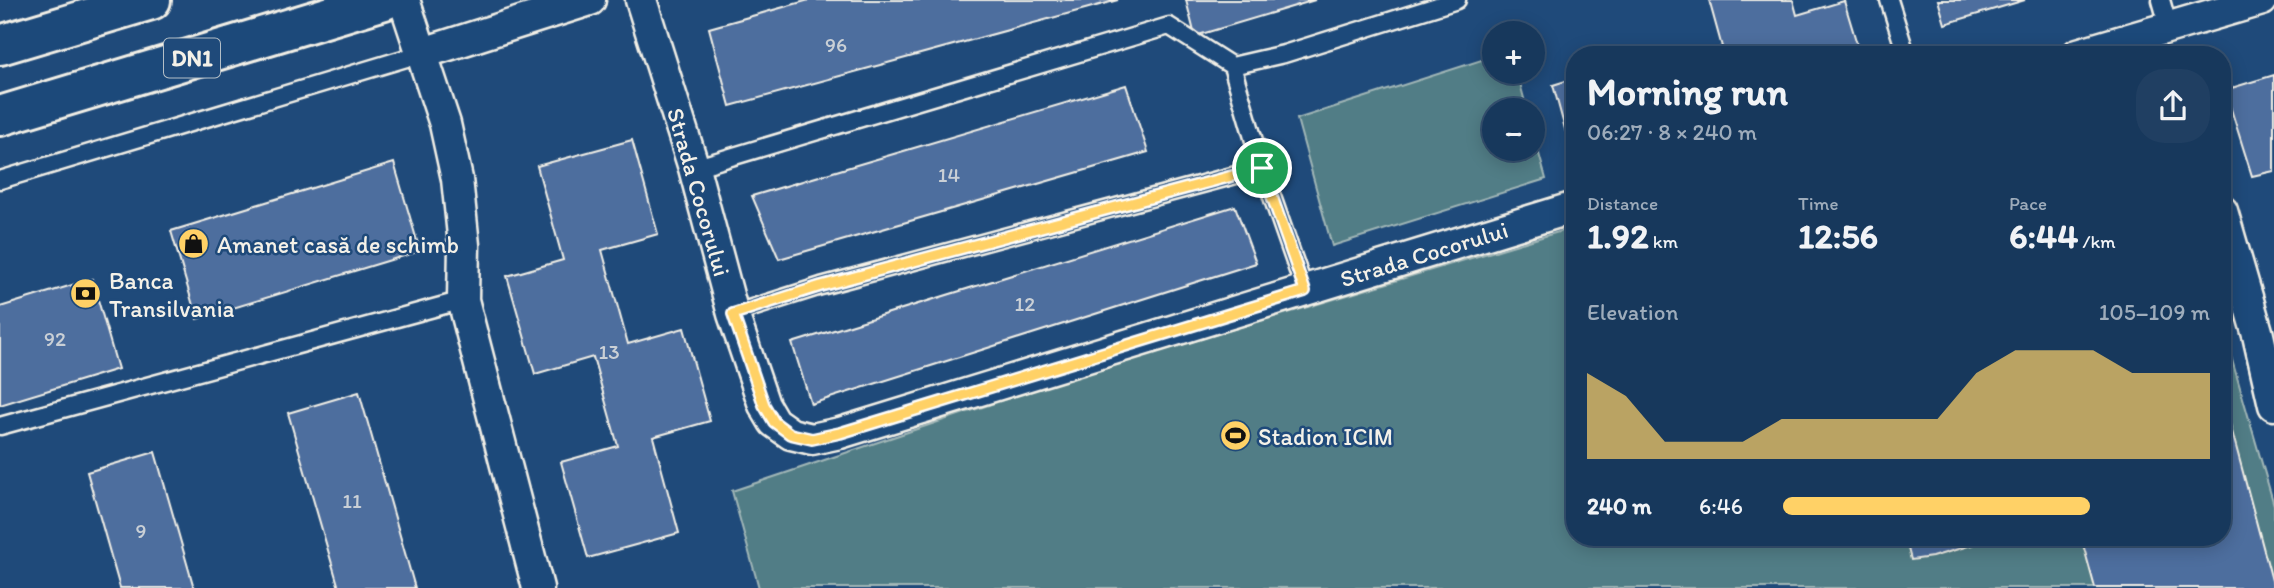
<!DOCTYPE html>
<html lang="en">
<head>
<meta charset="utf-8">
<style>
	:root { --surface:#17385c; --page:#203f62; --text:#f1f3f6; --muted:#9eacbb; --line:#365272; --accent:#ffd166 }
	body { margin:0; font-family:Itim,sans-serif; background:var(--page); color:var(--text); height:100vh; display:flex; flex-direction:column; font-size:26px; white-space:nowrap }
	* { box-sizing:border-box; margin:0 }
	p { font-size:23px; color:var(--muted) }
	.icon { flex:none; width:38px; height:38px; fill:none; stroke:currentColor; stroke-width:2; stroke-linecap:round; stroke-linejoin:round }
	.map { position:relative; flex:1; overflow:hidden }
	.panel { position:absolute; left:1566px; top:46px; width:665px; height:500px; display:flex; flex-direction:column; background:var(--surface); border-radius:28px; box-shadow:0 4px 18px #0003,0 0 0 2px var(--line) }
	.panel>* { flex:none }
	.tools { position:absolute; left:1482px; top:21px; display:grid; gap:14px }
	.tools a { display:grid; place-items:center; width:63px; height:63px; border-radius:50%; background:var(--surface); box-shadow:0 4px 18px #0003,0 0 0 2px var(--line); font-size:35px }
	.pin { position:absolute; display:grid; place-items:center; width:60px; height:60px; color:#fff; margin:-30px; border:4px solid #fff; border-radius:50%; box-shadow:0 2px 7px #0007 }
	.round { display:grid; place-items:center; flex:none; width:74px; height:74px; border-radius:28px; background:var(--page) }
	.summary { display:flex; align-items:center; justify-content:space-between; height:119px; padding:0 21px }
	h1 { font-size:38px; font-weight:800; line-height:52px }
	.stats { display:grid; grid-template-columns:repeat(3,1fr); gap:10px; height:119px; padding:7px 21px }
	.stats div { display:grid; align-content:center }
	.stats b { font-size:35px; font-weight:800 }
	.stats small { font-size:19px; font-weight:400 }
	.stats p { font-size:19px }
	.chart { height:196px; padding:14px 21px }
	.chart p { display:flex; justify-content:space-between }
	.chart svg { width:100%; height:126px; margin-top:7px; fill:var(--accent); opacity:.7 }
	ul { padding:0 21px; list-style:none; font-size:23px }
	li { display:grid; grid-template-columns:112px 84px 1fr; align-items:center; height:52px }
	li i { height:18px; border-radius:9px; background:var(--accent) }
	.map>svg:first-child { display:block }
	.green { fill:#517d86; stroke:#a2b7b7; stroke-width:2 }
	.building { fill:#4e6e9e; stroke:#f4f1e8; stroke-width:2 }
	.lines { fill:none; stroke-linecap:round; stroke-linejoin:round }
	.lane-casing { stroke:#f4f1e8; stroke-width:21 }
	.street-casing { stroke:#f4f1e8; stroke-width:35 }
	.primary-casing { stroke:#f4f1e8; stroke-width:44 }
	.lane { stroke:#1f4a7a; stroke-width:16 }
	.street { stroke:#1f4a7a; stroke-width:30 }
	.primary { stroke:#1f4a7a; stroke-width:38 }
	.route-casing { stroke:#fff; stroke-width:14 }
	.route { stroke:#ffd166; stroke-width:9 }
	.labels { text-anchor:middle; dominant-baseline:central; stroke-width:5; stroke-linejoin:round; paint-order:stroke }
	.number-label { font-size:21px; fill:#cad0d6 }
	.shield { fill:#1f4a7a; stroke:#b4bfc7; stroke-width:2 }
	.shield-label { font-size:23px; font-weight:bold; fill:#f4f1e8 }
	.street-label { font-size:24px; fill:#f4f1e8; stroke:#1f4a7a }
	.poi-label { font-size:24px; fill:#f4f1e8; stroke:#1f4a7a; text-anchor:start }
</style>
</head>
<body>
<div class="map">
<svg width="2274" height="588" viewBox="0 0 2274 588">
	<rect width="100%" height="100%" fill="#1f4a7a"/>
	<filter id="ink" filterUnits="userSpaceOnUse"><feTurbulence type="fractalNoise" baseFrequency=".0143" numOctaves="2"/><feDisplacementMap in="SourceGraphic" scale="14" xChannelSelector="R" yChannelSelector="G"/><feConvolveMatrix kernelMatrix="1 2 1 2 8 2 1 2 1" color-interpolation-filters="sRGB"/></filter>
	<g filter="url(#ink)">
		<path class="green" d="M1494,56V72H1517L1527,110H1494V149H1533V132L1546,179L1332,246L1297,119Z
			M1575,227V537H2222L2223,329L2274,505V588H759L732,491L1060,381Z"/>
		<path class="building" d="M809,0H1118L730,106L709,28Z
			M1186,0H1315L1195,36Z
			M1709,0H1793L1797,15L1844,1L1860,54H1699L1722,47Z
			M1938,0H2025L1945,24Z
			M2274,75V171L2252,176L2225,90Z
			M1575,78V138L1568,140L1553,85Z
			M1126,85L1148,152L779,259L752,196Z
			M632,140L658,234L602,250L628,344L684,328L710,421L653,437L679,533L588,558L561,462L618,446L593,357L535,374L507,276L563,260L537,166Z
			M394,163L420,251L197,319L171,231Z
			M1235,206L1256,263L811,404L792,343Z
			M92,279L118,369L0,405V307Z
			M359,392L415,588H339L288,413Z
			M2222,394L2274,588H2095L2081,537H2222Z
			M155,452L194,588H120L87,472Z
			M1905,537H1998L1932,557L1911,560Z"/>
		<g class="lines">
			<defs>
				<path id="lane" d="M1889,0L1906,54
					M2161,0L2169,28
					M1232,66L1284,54L1457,0
					M694,168L1169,26L1232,66L1262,168L1305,291
					M0,180L423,53
					M733,314L821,286L1262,168
					M0,426L463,300"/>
				<path id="street" d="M404,0L445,124L457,179L464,245L463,300L538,588
					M641,0L694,168L733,314L764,405L774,422L791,434L812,439L840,433L1575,207
					M423,53L590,0
					M2078,54L2262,0
					M2222,211L2258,335L2274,405"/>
				<path id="primary" d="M0,45L151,0
					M0,116L384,0"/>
			</defs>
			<use href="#lane" class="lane-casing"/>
			<use href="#street" class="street-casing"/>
			<use href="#primary" class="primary-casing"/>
			<use href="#lane" class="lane"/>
			<use href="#street" class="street"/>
			<use href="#primary" class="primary"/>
		</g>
	</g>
	<g class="lines" filter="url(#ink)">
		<defs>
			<path id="route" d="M1262,168L1305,291L840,433L812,439L790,434L774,422L764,405L733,314L821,286Z"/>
		</defs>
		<use href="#route" class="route-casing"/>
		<use href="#route" class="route"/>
	</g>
	<defs>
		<symbol id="shop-disc" viewBox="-11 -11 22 22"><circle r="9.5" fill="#ffd166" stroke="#1f4a7a"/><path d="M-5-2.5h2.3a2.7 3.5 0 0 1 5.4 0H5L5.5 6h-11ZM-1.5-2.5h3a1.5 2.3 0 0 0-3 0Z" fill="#111"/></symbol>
		<symbol id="bank-disc" viewBox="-11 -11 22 22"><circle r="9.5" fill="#ffd166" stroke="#1f4a7a"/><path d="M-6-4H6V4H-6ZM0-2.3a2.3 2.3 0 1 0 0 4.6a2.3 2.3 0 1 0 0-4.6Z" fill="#111"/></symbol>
		<symbol id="stadium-disc" viewBox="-11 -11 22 22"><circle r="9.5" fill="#ffd166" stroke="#1f4a7a"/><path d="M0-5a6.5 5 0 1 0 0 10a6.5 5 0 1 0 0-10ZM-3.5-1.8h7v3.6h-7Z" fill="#111"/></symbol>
	</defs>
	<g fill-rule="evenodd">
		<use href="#shop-disc" x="176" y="226" width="35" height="35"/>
		<use href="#bank-disc" x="68" y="276" width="35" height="35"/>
		<use href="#stadium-disc" x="1218" y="418" width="35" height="35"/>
	</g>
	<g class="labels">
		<g class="number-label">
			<text x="836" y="44">96</text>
			<text x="949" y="174">14</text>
			<text x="1025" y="303">12</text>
			<text x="55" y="338">92</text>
			<text x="609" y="351">13</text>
			<text x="352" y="500">11</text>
			<text x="141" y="530">9</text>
		</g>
		<rect class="shield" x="164" y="38.5" width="56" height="39" rx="5"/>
		<g class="shield-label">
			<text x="192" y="58">DN1</text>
		</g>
		<g class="street-label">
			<text transform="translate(699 192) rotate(74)">Strada Cocorului</text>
			<text transform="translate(1424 254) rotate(-17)">Strada Cocorului</text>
		</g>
		<g class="poi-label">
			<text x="217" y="244">Amanet casă de schimb</text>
			<text x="109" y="280">Banca<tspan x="109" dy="28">Transilvania</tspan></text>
			<text x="1258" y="436">Stadion ICIM</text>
		</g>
	</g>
</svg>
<div class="tools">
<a>+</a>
<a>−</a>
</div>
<div class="pin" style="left:1262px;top:168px;background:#1e9e55"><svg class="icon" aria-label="arrive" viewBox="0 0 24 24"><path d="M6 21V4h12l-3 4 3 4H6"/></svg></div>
<section class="panel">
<div class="summary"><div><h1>Morning run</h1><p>06:27 · 8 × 240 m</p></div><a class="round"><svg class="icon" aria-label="share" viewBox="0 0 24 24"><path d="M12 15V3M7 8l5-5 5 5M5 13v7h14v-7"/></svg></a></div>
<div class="stats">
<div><p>Distance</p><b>1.92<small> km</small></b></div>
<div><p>Time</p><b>12:56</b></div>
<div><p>Pace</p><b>6:44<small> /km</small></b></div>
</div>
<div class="chart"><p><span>Elevation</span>105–109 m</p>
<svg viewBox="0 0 160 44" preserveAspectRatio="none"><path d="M0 44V14L10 22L20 38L30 38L40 38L50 30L60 30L70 30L80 30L90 30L100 14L110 6L120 6L130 6L140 14L150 14L160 14V44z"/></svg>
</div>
<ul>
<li><b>240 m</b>6:46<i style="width:72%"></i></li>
</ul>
</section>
</div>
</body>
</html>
